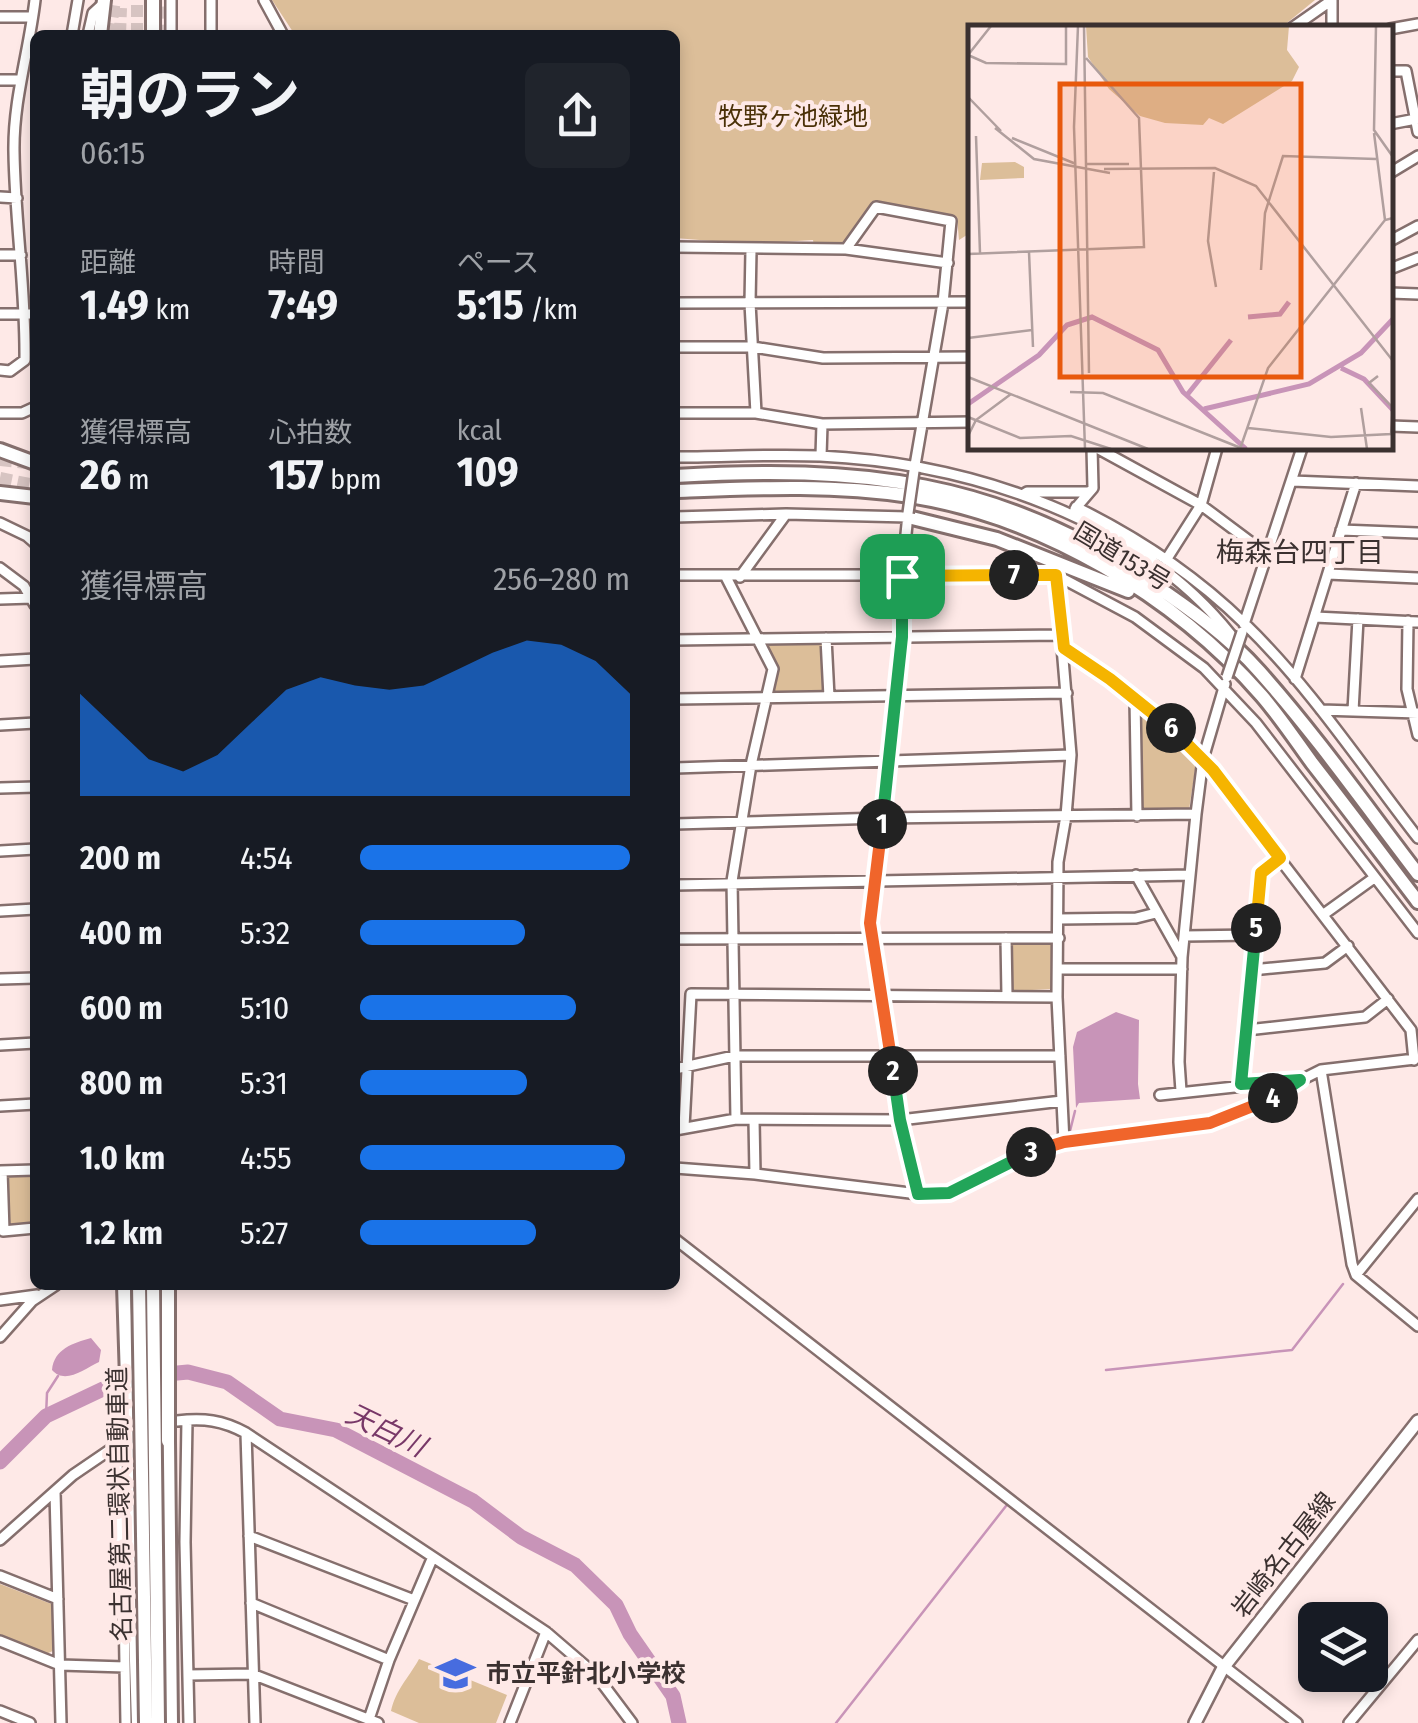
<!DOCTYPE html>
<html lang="ja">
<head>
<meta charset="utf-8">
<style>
	:root { --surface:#171b24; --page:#20242c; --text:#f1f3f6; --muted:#9ea1a6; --accent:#1a73e8 }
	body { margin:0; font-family:"Fira Sans Condensed","Noto Sans JP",sans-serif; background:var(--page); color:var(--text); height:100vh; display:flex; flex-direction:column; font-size:38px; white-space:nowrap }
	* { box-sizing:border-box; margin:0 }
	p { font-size:32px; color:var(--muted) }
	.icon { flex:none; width:55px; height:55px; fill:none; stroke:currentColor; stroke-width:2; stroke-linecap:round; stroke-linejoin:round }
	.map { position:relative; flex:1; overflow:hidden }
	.side { position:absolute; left:30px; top:30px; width:650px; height:1260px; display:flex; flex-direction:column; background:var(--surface); border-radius:15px; box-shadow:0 5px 15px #0003 }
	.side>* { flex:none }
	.controls { position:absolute; left:1298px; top:1602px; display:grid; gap:20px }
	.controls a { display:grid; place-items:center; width:90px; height:90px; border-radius:15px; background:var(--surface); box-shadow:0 5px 15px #0003; font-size:50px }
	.pin { position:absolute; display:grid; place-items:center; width:85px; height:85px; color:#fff; margin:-42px; border-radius:20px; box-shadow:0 5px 15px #0006 }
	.km { position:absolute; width:50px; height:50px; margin:-25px; border-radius:50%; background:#222; color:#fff; font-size:28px; line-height:50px; text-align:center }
	.round { display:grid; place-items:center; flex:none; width:105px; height:105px; border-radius:15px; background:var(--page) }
	.summary { display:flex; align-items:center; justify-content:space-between; height:170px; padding:0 50px }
	h1 { font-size:55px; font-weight:700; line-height:75px }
	.stats { display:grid; grid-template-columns:repeat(3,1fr); gap:15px; height:170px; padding:10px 50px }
	.stats div { display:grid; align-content:center }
	.stats b { font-size:42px; font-weight:700 }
	.stats small { font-size:28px; font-weight:400 }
	.stats p { font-size:28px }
	.chart { height:280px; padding:20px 50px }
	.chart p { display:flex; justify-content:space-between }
	.chart svg { width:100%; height:180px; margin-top:10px; fill:var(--accent); opacity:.7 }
	ul { padding:0 50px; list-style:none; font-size:32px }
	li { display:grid; grid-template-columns:160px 120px 1fr; align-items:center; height:75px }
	li i { height:25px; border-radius:12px; background:var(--accent) }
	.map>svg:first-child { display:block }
	.green { fill:#dcbe99 }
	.water { fill:#c894b8 }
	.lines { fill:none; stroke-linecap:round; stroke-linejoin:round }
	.stream { stroke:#c894b8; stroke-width:2.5 }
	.river { stroke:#c894b8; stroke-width:15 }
	.highway-tunnel { stroke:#d7c4c2; stroke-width:12; stroke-dasharray:12 6; stroke-linecap:butt }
	.minor-casing { stroke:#856f6d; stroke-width:14 }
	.major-casing { stroke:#856f6d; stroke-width:16 }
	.highway-casing { stroke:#856f6d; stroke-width:18 }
	.minor { stroke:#fff; stroke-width:9 }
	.major { stroke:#fff; stroke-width:11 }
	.highway { stroke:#fff; stroke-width:12 }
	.minor-bridge-casing { stroke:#856f6d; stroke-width:14; stroke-linecap:butt }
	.highway-bridge-casing { stroke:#856f6d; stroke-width:18; stroke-linecap:butt }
	.minor-bridge { stroke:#fff; stroke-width:9 }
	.highway-bridge { stroke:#fff; stroke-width:12 }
	.split-1-casing { stroke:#fff; stroke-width:20 }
	.split-2-casing { stroke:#fff; stroke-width:20 }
	.split-3-casing { stroke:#fff; stroke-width:20 }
	.split-4-casing { stroke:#fff; stroke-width:20 }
	.split-5-casing { stroke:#fff; stroke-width:20 }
	.split-6-casing { stroke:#fff; stroke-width:20 }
	.split-7-casing { stroke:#fff; stroke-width:20 }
	.split-8-casing { stroke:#fff; stroke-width:20 }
	.split-1 { stroke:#22a559; stroke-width:12 }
	.split-2 { stroke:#f0652b; stroke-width:12 }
	.split-3 { stroke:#22a559; stroke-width:12 }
	.split-4 { stroke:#f0652b; stroke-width:12 }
	.split-5 { stroke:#22a559; stroke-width:12 }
	.split-6 { stroke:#f5b400; stroke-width:12 }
	.split-7 { stroke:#f5b400; stroke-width:12 }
	.split-8 { stroke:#f5b400; stroke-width:12 }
	.labels { text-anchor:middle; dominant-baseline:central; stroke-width:8; stroke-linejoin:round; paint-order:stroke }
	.park-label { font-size:25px; fill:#4a3007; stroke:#fee9e7 }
	.street-label { font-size:25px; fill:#3b3130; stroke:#fee9e7 }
	.poi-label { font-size:25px; font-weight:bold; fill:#3b3130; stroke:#fee9e7; text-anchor:start }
	.neighbourhood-label { font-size:28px; fill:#3b3130; stroke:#fee9e7 }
	.water-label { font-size:28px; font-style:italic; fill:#783868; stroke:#fee9e7 }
	.inset-river { fill:none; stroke:#c894b8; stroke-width:5 }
	.inset-road { fill:none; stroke:#b09f9e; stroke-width:2.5 }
	.view { fill:#e8590c; fill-opacity:0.15; stroke:#e8590c; stroke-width:5 }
	.inset-edge { fill:none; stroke:#3b3130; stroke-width:5 }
</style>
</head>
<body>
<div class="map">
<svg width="1418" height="1723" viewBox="0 0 1418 1723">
	<rect width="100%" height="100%" fill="#fee9e7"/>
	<path class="green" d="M272,0H1315L1282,27L971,28L970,233L959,240L957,217L875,204L844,244L814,246L813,240L749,244L675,238V35H295Z
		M763,638L825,639L827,694L774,693L777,669Z
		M1141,711L1197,757L1189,810L1142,809Z
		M1013,941L1053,942L1056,946L1053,989L1008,991L1009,945Z
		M35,1173V1222L8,1225L5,1174Z
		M0,1584L54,1605L55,1650L46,1654L0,1636Z
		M419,1659L507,1695L496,1723H419L391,1711C396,1689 408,1679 419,1659Z"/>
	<path class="water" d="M1116,1012L1139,1020L1138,1084L1140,1099L1079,1103L1076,1108L1073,1047L1077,1032Z
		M91,1338L101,1350L99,1362C84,1369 65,1385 52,1370C54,1349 73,1343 91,1338Z"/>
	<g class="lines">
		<path class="stream" d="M1070,1131L1075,1111
			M1106,1370L1292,1350L1343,1284
			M46,1416L47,1393L58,1376
			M836,1723L1006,1506"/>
		<path class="river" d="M0,1462L46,1416L103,1389L156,1375L188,1372L227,1382L280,1419L336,1430L473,1501L521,1537L575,1565L616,1605L630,1634L673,1696L679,1723"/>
		<path class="highway-tunnel" d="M158,7L160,35
			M110,35L115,0
			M120,35L121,8
			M137,35V0
			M0,460L27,463
			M0,478L35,485"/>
		<defs>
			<path id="minor" d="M171,0V35
				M211,0V35
				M264,0L283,35
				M1332,0V28
				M0,17H32
				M1292,28L1332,0
				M1390,29L1418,24
				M72,35L78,0
				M88,35L93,13L104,3
				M1390,71H1406L1418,132
				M0,80H19
				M1390,124L1416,119
				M1390,173L1418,156
				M0,197L17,198
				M1390,241L1418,226
				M675,247L846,249L948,263
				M846,249L876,207L951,221L943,303L914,471
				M751,250L750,303L756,413
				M0,255H21
				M1390,269L1418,258
				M1390,293L1418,294
				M675,303L971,302
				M0,314H35
				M675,347H753L823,358L971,357
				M0,370L10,371L25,360C26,291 15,222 14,152C13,100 29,52 35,0
				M0,413H22L35,407
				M675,413H756L822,424
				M1390,426L1418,427
				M1097,448L1201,505L1268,555
				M821,456L822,424L971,422
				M675,457C723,457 772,454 820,456C970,463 1145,519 1238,644
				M1292,481L1418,486
				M1022,495L1027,492H1088
				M1076,507C1137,537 1196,576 1245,624C1311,688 1362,766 1418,838
				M1075,509L1093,488L1092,448
				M908,514L902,575V637L870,923L900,1120L918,1194
				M675,517L786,514
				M0,523L27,536L35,543
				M1341,530L1418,533
				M1166,560L1201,505L1217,448
				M0,568L24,586L35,605
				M1328,574L1418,578
				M675,575H1056L1135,617L1204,668L1256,723L1418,933
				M1056,575L1071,755L1066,816L1058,862L1057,997L1064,1142
				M726,577L773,669L751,765L732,881L736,1119
				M740,577L786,514L908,517
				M0,599L32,598
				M1315,617L1418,622
				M1408,621L1407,689L1418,735
				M1244,624L1302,448
				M826,638L829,697
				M675,640L1063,635
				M1064,648L1166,723L1203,759L1411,1030L1414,1060
				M0,661L35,659
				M1295,679L1356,483
				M675,699L1067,693
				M1135,699L1137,816
				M1321,710L1418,713
				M1353,711L1358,619
				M0,725L35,723
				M675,768L1071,755
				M0,788L35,787
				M675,824L882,818L1196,814
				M0,851L35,849
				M1136,875L1181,955
				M675,885L1190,875
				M0,911L35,909
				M1324,914L1374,878
				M1059,919L1136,918L1156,913
				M1184,936L1256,935
				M1006,938L1007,996
				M675,939L1059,938
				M1058,969H1182
				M1252,970L1325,963L1348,946
				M0,979L35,978
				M1247,1030L1365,1017L1388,999
				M0,1045L35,1043
				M675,1069L734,1056H1060
				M1321,1070L1352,1264L1356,1275L1418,1326
				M1241,1084L1261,873L1280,858
				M1181,1091L1179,1062L1182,957L1196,814L1203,759L1225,684
				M1160,1095L1301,1080L1321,1070L1415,1059
				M0,1106L35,1104
				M754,1120L755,1174
				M684,1127L691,994L1057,997
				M675,1130L736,1119L900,1120L1062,1101
				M675,1168L755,1174L918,1194L949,1193L1046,1146L1210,1123L1274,1098L1301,1080
				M0,1171L35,1170
				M2,1171L4,1231
				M3,1231L35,1228
				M675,1239L1297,1723
				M1356,1275L1418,1199
				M0,1300L37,1295
				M0,1337L32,1301L56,1285
				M187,1420L185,1542L189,1723
				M177,1421C204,1418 222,1420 246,1433L546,1632L596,1675L632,1723
				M246,1433L255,1723
				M117,1445L118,1536L123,1545L126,1723
				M55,1492L61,1723
				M249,1536L414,1600
				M0,1540L73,1475L117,1445
				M0,1576L58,1599
				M251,1603L389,1660
				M0,1641L60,1665L125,1667
				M188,1675L252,1674L378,1723
				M0,1711L30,1723
				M369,1719L389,1660L432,1559
				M510,1723L546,1632
				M1349,1723L1418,1640"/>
			<path id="major" d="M1195,1723L1223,1668L1418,1421"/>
			<path id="highway" d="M153,0V35
				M100,35L104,0
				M0,450L35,463
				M675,476C857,465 999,479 1153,584C1190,609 1229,637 1259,671C1316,735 1366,806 1418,874
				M675,491C754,488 832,484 910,496C1042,517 1175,596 1262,696C1280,717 1296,741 1312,763C1348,809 1383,856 1418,902
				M0,493L35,497
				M908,517L997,539L1128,591
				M124,1285L138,1723
				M168,1441L171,1723"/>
		</defs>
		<use href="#minor" class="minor-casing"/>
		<use href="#major" class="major-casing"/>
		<use href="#highway" class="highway-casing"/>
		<use href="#minor" class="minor"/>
		<use href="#major" class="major"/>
		<use href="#highway" class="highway"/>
		<defs>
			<path id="minor-bridge" d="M908,513L914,471
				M1227,677L1242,632"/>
			<path id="highway-bridge" d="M139,1285L146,1723
				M153,1285L158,1723
				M168,1441V1285"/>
		</defs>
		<use href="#minor-bridge" class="minor-bridge-casing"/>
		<use href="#highway-bridge" class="highway-bridge-casing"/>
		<use href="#minor-bridge" class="minor-bridge"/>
		<use href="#highway-bridge" class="highway-bridge"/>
	</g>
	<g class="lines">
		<defs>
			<path id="split-1" d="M882,824L902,637V576"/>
			<path id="split-2" d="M882,824L870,923L893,1071"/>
			<path id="split-3" d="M893,1071L900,1120L918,1194L949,1193L1031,1152"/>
			<path id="split-4" d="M1031,1152L1064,1142L1210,1123L1273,1098"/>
			<path id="split-5" d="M1256,928L1241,1084L1300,1080L1273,1098"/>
			<path id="split-6" d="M1171,728L1213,770L1280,858L1261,873L1256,928"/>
			<path id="split-7" d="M1014,575H1056L1064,648L1110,679L1171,728"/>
			<path id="split-8" d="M902,576L1014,575"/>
		</defs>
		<use href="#split-1" class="split-1-casing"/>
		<use href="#split-2" class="split-2-casing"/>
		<use href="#split-3" class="split-3-casing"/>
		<use href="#split-4" class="split-4-casing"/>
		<use href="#split-5" class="split-5-casing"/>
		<use href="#split-6" class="split-6-casing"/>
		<use href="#split-7" class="split-7-casing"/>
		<use href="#split-8" class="split-8-casing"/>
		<use href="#split-1" class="split-1"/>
		<use href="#split-2" class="split-2"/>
		<use href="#split-3" class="split-3"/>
		<use href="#split-4" class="split-4"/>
		<use href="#split-5" class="split-5"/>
		<use href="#split-6" class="split-6"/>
		<use href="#split-7" class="split-7"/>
		<use href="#split-8" class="split-8"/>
	</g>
	<defs>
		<symbol id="school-bare" viewBox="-9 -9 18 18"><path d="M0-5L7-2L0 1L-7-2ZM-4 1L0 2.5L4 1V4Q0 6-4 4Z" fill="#476cdf" stroke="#fee9e7" stroke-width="2.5" paint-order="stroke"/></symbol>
	</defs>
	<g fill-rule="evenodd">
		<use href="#school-bare" x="428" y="1646" width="55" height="55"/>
	</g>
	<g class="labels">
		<g class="park-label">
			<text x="793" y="117">牧野ヶ池緑地</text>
		</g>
		<g class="street-label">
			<text transform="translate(1122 557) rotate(31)">国道153号</text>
			<text transform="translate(120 1504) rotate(-91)">名古屋第二環状自動車道</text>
			<text transform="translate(1284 1555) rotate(-52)">岩崎名古屋線</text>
		</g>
		<g class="poi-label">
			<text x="486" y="1674">市立平針北小学校</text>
		</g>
		<g class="neighbourhood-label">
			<text x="1300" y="552">梅森台四丁目</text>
		</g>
		<g class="water-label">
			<text transform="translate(386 1430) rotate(26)">天白川</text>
		</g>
	</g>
	<g transform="translate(968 25)">
		<rect width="425" height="425" fill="#fee9e7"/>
		<path d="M118,1H321L319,25L331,42L324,56L255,99L241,93L235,100L197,98L172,91L141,64L120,32ZM47,137L56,142V153L12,155L14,138Z" fill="#dcbe99"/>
		<path class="inset-river" d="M280,292L312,289L321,277M373,343L396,354L425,385M219,370L263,315M0,379L71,330L99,300L124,292L190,325L215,367L278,424M236,384L341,359L393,328L425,294"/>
		<path class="inset-road" d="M110,1L106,102L117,424M116,1L121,348M408,1L406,105L425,132M0,30L18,38L98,39V1M0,30L23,1M0,72L33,106M27,103L66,134L142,148M406,108L417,195M8,111L12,228M44,113L108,139M117,139H161M136,144L247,143L288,161L425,336M246,147L240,216L248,262M61,227L65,322M0,229L176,222L171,93L118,33M293,245L297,188L315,131L408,134M0,313L64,305M410,351L401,358L423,381M0,352L180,424M102,367L135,368L273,423M393,383L399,424M0,392L52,413L103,411L143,424M280,403L363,412L423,409L425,379M0,411L8,395L43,369M272,424L300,343L417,195L425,193"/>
		<path class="view" d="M92,59H333V352H92Z"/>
		<rect width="425" height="425" class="inset-edge"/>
	</g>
</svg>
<div class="controls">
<a><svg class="icon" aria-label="layers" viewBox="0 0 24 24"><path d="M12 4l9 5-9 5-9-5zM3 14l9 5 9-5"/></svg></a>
</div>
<div class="pin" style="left:902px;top:576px;background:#1e9e55"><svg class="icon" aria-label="arrive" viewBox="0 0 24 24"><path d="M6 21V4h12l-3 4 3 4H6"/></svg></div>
<b class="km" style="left:882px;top:824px">1</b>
<b class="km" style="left:893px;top:1071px">2</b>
<b class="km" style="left:1031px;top:1152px">3</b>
<b class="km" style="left:1273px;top:1098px">4</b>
<b class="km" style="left:1256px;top:928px">5</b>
<b class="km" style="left:1171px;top:728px">6</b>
<b class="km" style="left:1014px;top:575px">7</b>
<section class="side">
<div class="summary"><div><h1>朝のラン</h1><p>06:15</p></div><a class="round"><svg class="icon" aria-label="share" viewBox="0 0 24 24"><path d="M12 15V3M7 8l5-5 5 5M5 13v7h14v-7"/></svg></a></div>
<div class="stats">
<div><p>距離</p><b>1.49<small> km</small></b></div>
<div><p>時間</p><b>7:49</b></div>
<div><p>ペース</p><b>5:15<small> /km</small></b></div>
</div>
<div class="stats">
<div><p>獲得標高</p><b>26<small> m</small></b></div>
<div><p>心拍数</p><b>157<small> bpm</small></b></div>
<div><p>kcal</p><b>109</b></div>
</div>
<div class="chart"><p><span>獲得標高</span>256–280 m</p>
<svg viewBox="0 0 160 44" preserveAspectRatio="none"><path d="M0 44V19L10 27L20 35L30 38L40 34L50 26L60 18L70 15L80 17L90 18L100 17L110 13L120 9L130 6L140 7L150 11L160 19V44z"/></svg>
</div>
<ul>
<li><b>200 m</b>4:54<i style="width:100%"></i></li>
<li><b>400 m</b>5:32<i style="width:61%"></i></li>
<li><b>600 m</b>5:10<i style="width:80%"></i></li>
<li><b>800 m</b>5:31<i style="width:62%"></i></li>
<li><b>1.0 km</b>4:55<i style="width:98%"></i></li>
<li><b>1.2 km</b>5:27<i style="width:65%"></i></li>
</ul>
</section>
</div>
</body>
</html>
